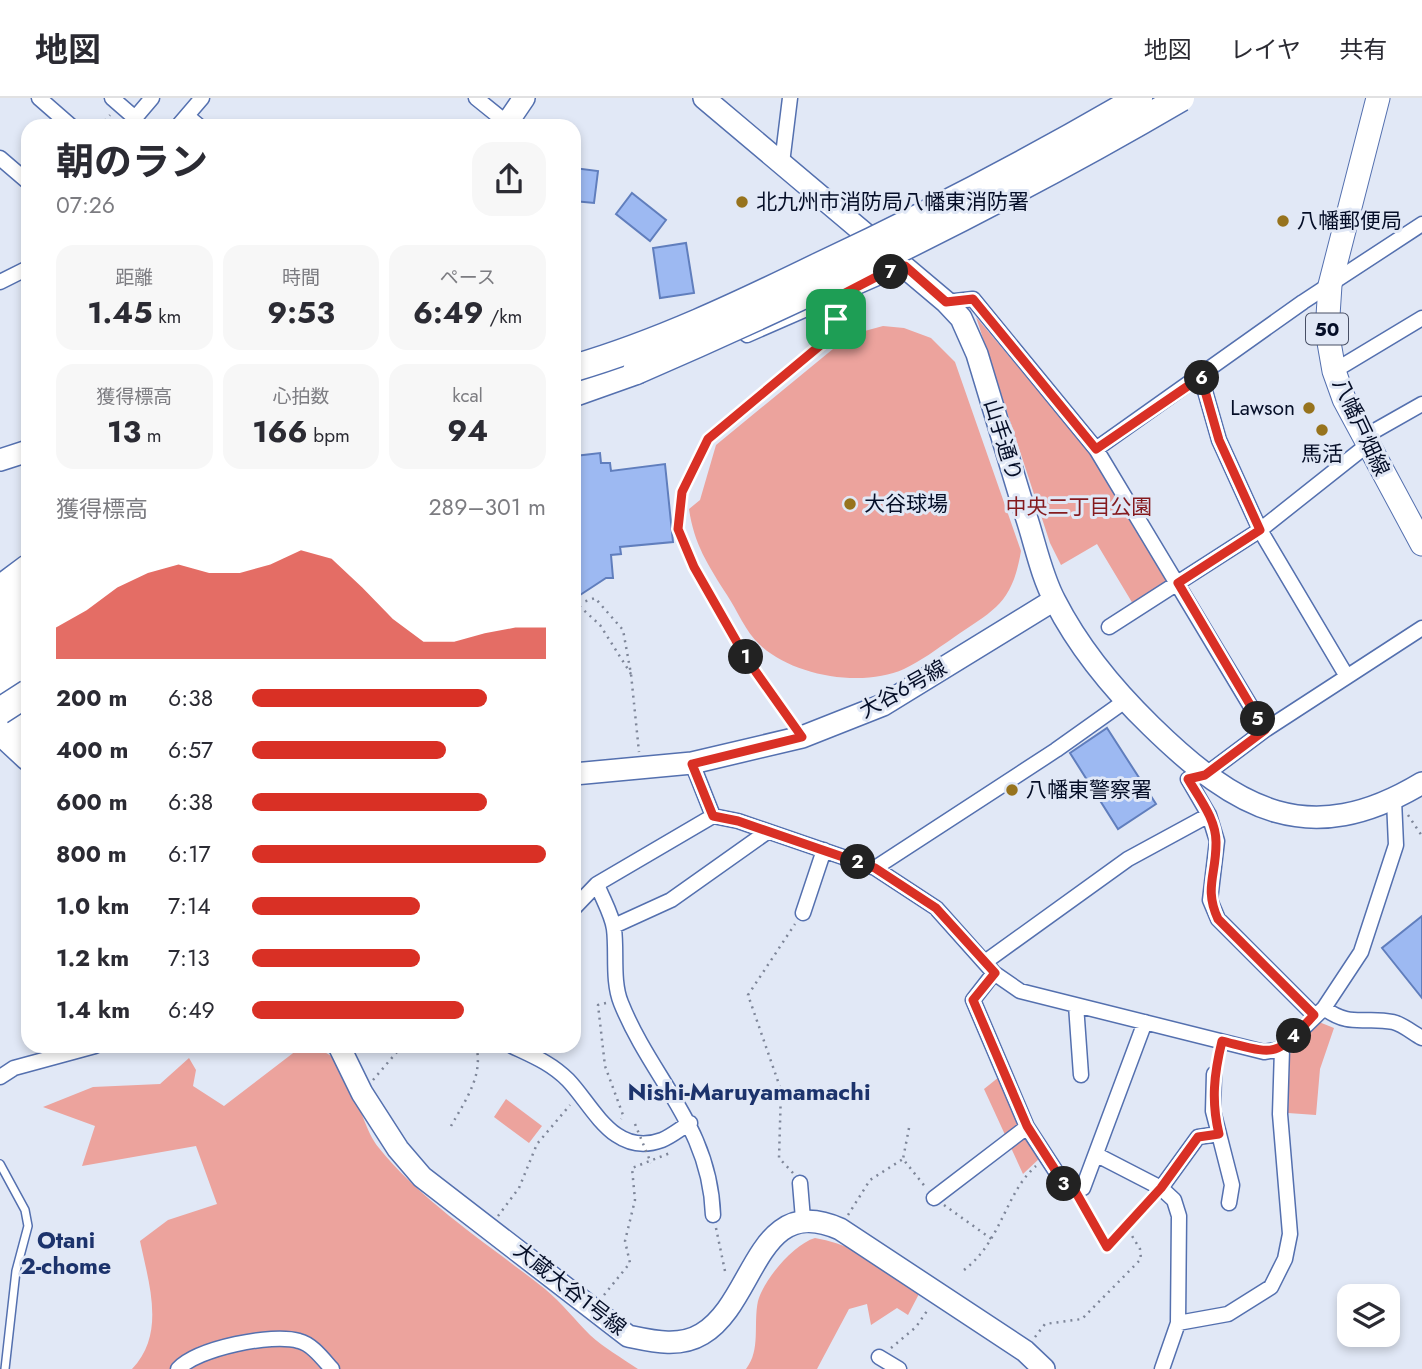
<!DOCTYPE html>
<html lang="ja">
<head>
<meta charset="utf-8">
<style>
	:root { --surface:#fff; --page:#f7f7f7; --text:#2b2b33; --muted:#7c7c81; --line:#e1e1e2; --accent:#d93025 }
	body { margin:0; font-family:Jost,"Noto Sans JP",sans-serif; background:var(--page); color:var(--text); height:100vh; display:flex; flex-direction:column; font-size:26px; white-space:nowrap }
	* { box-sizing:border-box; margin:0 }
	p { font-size:23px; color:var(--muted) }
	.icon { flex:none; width:38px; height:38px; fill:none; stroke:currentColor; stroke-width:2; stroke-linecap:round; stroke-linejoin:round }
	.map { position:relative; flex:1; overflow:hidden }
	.panel { position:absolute; left:21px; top:21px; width:560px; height:934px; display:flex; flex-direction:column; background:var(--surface); border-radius:21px; box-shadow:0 4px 10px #0003 }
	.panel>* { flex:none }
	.tools { position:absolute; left:1337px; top:1186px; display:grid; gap:14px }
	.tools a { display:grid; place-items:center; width:63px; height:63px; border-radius:14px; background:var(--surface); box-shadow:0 4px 10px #0003; font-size:35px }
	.pin { position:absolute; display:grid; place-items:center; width:60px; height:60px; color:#fff; margin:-30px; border-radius:14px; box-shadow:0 4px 10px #0006 }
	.km { position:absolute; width:35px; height:35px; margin:-18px; border-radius:50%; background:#222; color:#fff; font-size:19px; line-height:35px; text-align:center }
	.round { display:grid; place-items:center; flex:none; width:74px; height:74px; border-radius:21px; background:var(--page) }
	.summary { display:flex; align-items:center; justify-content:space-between; height:119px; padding:0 35px }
	h1 { font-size:38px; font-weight:700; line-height:52px }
	.metrics { display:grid; grid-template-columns:repeat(3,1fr); gap:10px; height:119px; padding:7px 35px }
	.metrics div { display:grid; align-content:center; border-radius:18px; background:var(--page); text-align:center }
	.metrics b { font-size:30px; font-weight:700 }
	.metrics small { font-size:19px; font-weight:400 }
	.metrics p { font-size:19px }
	.chart { height:196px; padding:14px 35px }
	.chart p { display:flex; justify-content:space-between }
	.chart svg { width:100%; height:126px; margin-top:7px; fill:var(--accent); opacity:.7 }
	ul { padding:0 35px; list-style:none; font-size:23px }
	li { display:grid; grid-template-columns:112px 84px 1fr; align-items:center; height:52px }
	li i { height:18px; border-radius:9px; background:var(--accent) }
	header { display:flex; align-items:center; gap:42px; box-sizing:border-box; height:98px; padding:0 35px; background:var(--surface); border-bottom:2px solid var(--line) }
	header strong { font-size:33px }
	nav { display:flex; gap:38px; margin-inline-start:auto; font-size:24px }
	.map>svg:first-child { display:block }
	.green { fill:#eca39d }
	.building { fill:#9db9f2; stroke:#607ebd; stroke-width:2 }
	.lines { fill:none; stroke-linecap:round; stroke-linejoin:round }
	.lane-casing { stroke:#5470af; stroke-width:10 }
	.street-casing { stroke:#5470af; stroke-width:17 }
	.secondary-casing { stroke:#5470af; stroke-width:24 }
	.primary-casing { stroke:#5470af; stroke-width:25 }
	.highway-casing { stroke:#5470af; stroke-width:29 }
	.path { stroke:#7e8699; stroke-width:2.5; stroke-dasharray:2 5; stroke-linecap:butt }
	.lane { stroke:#fff; stroke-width:7 }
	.street { stroke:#fff; stroke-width:14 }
	.secondary { stroke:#fff; stroke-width:21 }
	.primary { stroke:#fff; stroke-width:23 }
	.highway { stroke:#fff; stroke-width:26 }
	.highway-bridge-casing { stroke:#5470af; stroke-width:29; stroke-linecap:butt }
	.path-bridge { stroke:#7e8699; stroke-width:2.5; stroke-dasharray:2 5; stroke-linecap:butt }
	.highway-bridge { stroke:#fff; stroke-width:26 }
	.route-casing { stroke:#fff; stroke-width:14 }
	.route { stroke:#d93025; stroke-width:9 }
	.poi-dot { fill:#97731d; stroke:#e1e8f6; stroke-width:2.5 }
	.labels { text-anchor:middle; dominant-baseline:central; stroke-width:6; stroke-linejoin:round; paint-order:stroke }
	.shield { fill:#e1e8f6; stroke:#474f65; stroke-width:2 }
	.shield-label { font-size:19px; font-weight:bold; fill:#050e27 }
	.poi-label { font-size:21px; fill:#050e27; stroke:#e1e8f6; text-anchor:start }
	.street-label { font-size:21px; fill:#050e27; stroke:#e1e8f6 }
	.park-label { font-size:21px; fill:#841a1e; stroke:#e1e8f6 }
	.neighbourhood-label { font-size:23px; font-weight:bold; fill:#1c336c; stroke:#e1e8f6 }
	.quarter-label { font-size:24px; font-weight:bold; fill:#1c336c; stroke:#e1e8f6 }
</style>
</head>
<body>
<header>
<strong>地図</strong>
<nav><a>地図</a><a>レイヤ</a><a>共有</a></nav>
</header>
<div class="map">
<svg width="1422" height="1271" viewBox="0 0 1422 1271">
	<rect width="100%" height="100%" fill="#e1e8f6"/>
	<path class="green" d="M976,219L1090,354L1168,484L1133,506L1097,446L1061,467L1050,445Z
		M883,228L904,230L931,240L955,264L1021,453C1012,506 995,511 953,540C937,551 921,563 904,571C862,590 792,578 759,546C746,534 737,512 727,497C708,467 694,446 689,411L700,402L716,347L850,237Z
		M1314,922L1334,930L1320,971L1316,1017L1288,1015L1290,956Z
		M301,949C358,949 352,1016 379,1050C422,1104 491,1148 545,1191C562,1205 575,1222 590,1237C604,1250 622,1260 638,1271H132C166,1236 149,1186 140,1143L168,1122L217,1106L196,1048L82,1068L95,1028L43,1009L93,989L160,986L189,960L196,972L193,988L224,1008Z
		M999,979L1041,1059L1023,1076L984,991Z
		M506,1001L542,1028L529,1045L494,1019Z
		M815,1140C857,1147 886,1170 920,1194L908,1217L897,1210L871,1227L867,1206L849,1211L817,1271H746C761,1252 753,1226 758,1203C764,1181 794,1146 815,1140Z"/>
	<path class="building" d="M574,70L598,73L594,105L574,103Z
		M632,95L666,122L650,143L616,116Z
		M686,145L694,195L660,200L653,150Z
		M600,355L601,365H610L611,373L665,366L673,444L620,449L621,456L611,457L613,480H606L574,501L575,358Z
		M1107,630L1156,706L1118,731L1070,655Z
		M1422,818V900L1382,850Z"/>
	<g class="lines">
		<defs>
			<path id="lane" d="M801,638L746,560L694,469L678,431L682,394L708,341L829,240L836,221L824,206
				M0,1066L25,1112L28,1128L16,1173L5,1271"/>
			<path id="street" d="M39,0L71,28
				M112,0L135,20L152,0
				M476,0L507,25
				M187,18L199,28
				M178,28L202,0
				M0,60L28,84
				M782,65L790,0
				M0,184L28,170
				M946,204L973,201L1096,351L1265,632
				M747,237L905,168
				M1334,273L1422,220
				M1201,279L1219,342L1260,432L1346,577
				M1362,340L1422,306
				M1096,351L1303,204L1422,126
				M1109,529L1260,432L1366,348
				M692,665L713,718
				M1209,717L1217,743L1210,802L1218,821L1314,917
				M875,770L1056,652L1125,603
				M597,786C602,800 612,816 614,831C617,854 612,883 621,905C652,982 710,1028 713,1117
				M574,810L597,786L713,718L738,723L875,770L936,810L994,875L1020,893L1264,954L1282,951L1324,910L1361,854L1396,747L1394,702
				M803,815L824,752
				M614,828L671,802L767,734
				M985,864L1128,761L1209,717L1188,681L1205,677L1265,632L1422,530
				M994,875L973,902L1027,1029L1068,1092L1083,1090L1145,924
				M1076,907L1081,977
				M1324,910C1350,930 1365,918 1393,924C1402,926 1413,935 1422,940
				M512,948C533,958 551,965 568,982C593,1008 614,1060 662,1042C672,1038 681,1030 690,1025
				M0,979L14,970L95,948
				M1219,1036L1232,1087L1229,1105
				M1097,1057L1161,1090L1174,1102L1179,1118L1178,1225L1162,1271
				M800,1085L803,1121
				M1161,1090L1198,1039L1219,1036L1213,1013L1214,976
				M934,1100L1027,1029
				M1178,1225L1228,1216L1271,1189L1285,1161L1290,1136L1280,1016L1282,951
				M879,1259L899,1271
				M178,1271C198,1250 272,1235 299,1243C312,1246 323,1261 332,1271"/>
			<path id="secondary" d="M704,0L946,204L961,220L977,256C993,310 1010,364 1026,418C1035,445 1041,477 1055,503C1079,550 1114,592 1151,628C1237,712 1309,753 1422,685
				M505,28L524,0
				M0,362L28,353
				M574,676L692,665L802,639L883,607L1054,502
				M339,948L362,995L398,1051L422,1079L628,1238C652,1243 679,1250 702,1236C756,1204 756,1093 840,1131L1025,1253L1044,1271"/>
			<path id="primary" d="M1378,0L1330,187L1327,233L1334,273L1344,301L1422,446"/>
			<path id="highway" d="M574,295L636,273
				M0,491L28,470
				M0,514L28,493
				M0,541L28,520
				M0,565L28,544
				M0,590L28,569
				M0,605L28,629
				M0,633L28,659"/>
		</defs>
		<use href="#lane" class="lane-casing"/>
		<use href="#street" class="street-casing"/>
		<use href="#secondary" class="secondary-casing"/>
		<use href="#primary" class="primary-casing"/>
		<use href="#highway" class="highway-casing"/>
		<path class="path" d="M100,28L110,17
			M631,576L600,527L577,506L595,500L623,532L631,576L639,654
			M1408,717L1422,738
			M606,905L598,907L605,968L623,1017L621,1021
			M373,982L402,948
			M451,1028C465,1003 484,977 476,948
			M909,1030L903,1061L927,1091
			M793,1075L779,1060L781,992L748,897L795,826
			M1080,1103L1106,1149L1152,1100
			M944,1107L993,1142
			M848,1117L870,1082L903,1061
			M498,1118L519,1090L537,1046L570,1007
			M716,1130L726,1178
			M964,1172C1002,1143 1005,1095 1036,1068
			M604,1197L630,1165L625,1143L635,1102L632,1070L670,1055
			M1035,1239L1045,1226L1082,1221L1141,1161L1140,1151L1126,1128
			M891,1250L916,1229L929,1210"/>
		<use href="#lane" class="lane"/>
		<use href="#street" class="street"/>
		<use href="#secondary" class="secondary"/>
		<use href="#primary" class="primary"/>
		<use href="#highway" class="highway"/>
		<defs>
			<path id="highway-bridge" d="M574,270C659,245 739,207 819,168C928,117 1035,61 1139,0
				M636,273C823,192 1005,103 1181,0
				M0,613L28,595"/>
		</defs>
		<use href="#highway-bridge" class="highway-bridge-casing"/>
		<path class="path-bridge" d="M635,1026L651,1065"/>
		<use href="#highway-bridge" class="highway-bridge"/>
	</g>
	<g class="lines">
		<defs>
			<path id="route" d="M905,168L946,204L973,201L1096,351L1201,279L1219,342L1260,432L1178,485L1265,632L1205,677L1188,681C1199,700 1217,722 1216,746C1216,777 1204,791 1218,821L1314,917C1273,960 1279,957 1222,943C1214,976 1211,1003 1219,1036L1198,1039L1161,1090L1107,1149L1074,1091L1068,1092L1027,1028L973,902L995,875L936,810L875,770L738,723L713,718L692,666L802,639L746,560L694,469L678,431L682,394L708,341L829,240L836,221L824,206L876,179Z"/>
		</defs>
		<use href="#route" class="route-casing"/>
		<use href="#route" class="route"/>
	</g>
	<g class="poi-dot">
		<circle cx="742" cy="104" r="7"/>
		<circle cx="1283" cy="123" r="7"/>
		<circle cx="1309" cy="310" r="7"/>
		<circle cx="1322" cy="332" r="7"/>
		<circle cx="850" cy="406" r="7"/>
		<circle cx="1012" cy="692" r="7"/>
	</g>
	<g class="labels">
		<rect class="shield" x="1306" y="215.5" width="42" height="31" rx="5"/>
		<g class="shield-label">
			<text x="1327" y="231">50</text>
		</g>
		<g class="poi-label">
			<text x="756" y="104">北九州市消防局八幡東消防署</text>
			<text x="1297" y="123">八幡郵便局</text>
			<text x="1295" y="310" text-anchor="end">Lawson</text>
			<text x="1322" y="356" text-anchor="middle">馬活</text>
			<text x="864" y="406">大谷球場</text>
			<text x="1026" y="692">八幡東警察署</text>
		</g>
		<g class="street-label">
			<text transform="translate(1361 329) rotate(65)">八幡戸畑線</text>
			<text transform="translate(1003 342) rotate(73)">山手通り</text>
			<text transform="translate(903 591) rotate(-29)">大谷6号線</text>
			<text transform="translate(570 1191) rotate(38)">大蔵大谷1号線</text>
		</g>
		<g class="park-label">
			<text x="1079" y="409">中央二丁目公園</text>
		</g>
		<g class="neighbourhood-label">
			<text x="66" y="1142">Otani<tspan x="66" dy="26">2-chome</tspan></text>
		</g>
		<g class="quarter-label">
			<text x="749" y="993">Nishi-Maruyamamachi</text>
		</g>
	</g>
</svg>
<div class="tools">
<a><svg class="icon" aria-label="layers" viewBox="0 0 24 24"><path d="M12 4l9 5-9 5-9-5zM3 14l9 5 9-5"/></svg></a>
</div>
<div class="pin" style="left:836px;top:221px;background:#1e9e55"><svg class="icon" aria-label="arrive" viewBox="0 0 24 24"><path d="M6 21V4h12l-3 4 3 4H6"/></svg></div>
<b class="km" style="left:746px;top:559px">1</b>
<b class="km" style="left:858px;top:764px">2</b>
<b class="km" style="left:1064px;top:1086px">3</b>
<b class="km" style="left:1294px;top:938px">4</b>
<b class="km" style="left:1258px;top:621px">5</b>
<b class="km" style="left:1202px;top:280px">6</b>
<b class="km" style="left:891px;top:174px">7</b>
<section class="panel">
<div class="summary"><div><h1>朝のラン</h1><p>07:26</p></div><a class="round"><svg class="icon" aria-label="share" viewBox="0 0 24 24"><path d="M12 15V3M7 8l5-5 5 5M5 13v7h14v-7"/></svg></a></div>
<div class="metrics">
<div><p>距離</p><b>1.45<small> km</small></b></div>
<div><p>時間</p><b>9:53</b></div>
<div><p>ペース</p><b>6:49<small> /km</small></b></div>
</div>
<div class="metrics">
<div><p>獲得標高</p><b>13<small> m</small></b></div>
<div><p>心拍数</p><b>166<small> bpm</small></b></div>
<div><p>kcal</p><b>94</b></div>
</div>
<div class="chart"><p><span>獲得標高</span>289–301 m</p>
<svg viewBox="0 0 160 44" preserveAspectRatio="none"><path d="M0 44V33L10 27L20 19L30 14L40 11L50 14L60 14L70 11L80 6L90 9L100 19L110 30L120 38L130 38L140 35L150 33L160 33V44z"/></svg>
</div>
<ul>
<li><b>200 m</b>6:38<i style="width:80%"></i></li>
<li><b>400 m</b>6:57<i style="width:66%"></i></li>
<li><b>600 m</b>6:38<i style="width:80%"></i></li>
<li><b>800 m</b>6:17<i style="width:100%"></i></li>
<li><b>1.0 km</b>7:14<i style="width:57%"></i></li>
<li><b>1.2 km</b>7:13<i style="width:57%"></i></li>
<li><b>1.4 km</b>6:49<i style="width:72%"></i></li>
</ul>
</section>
</div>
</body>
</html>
